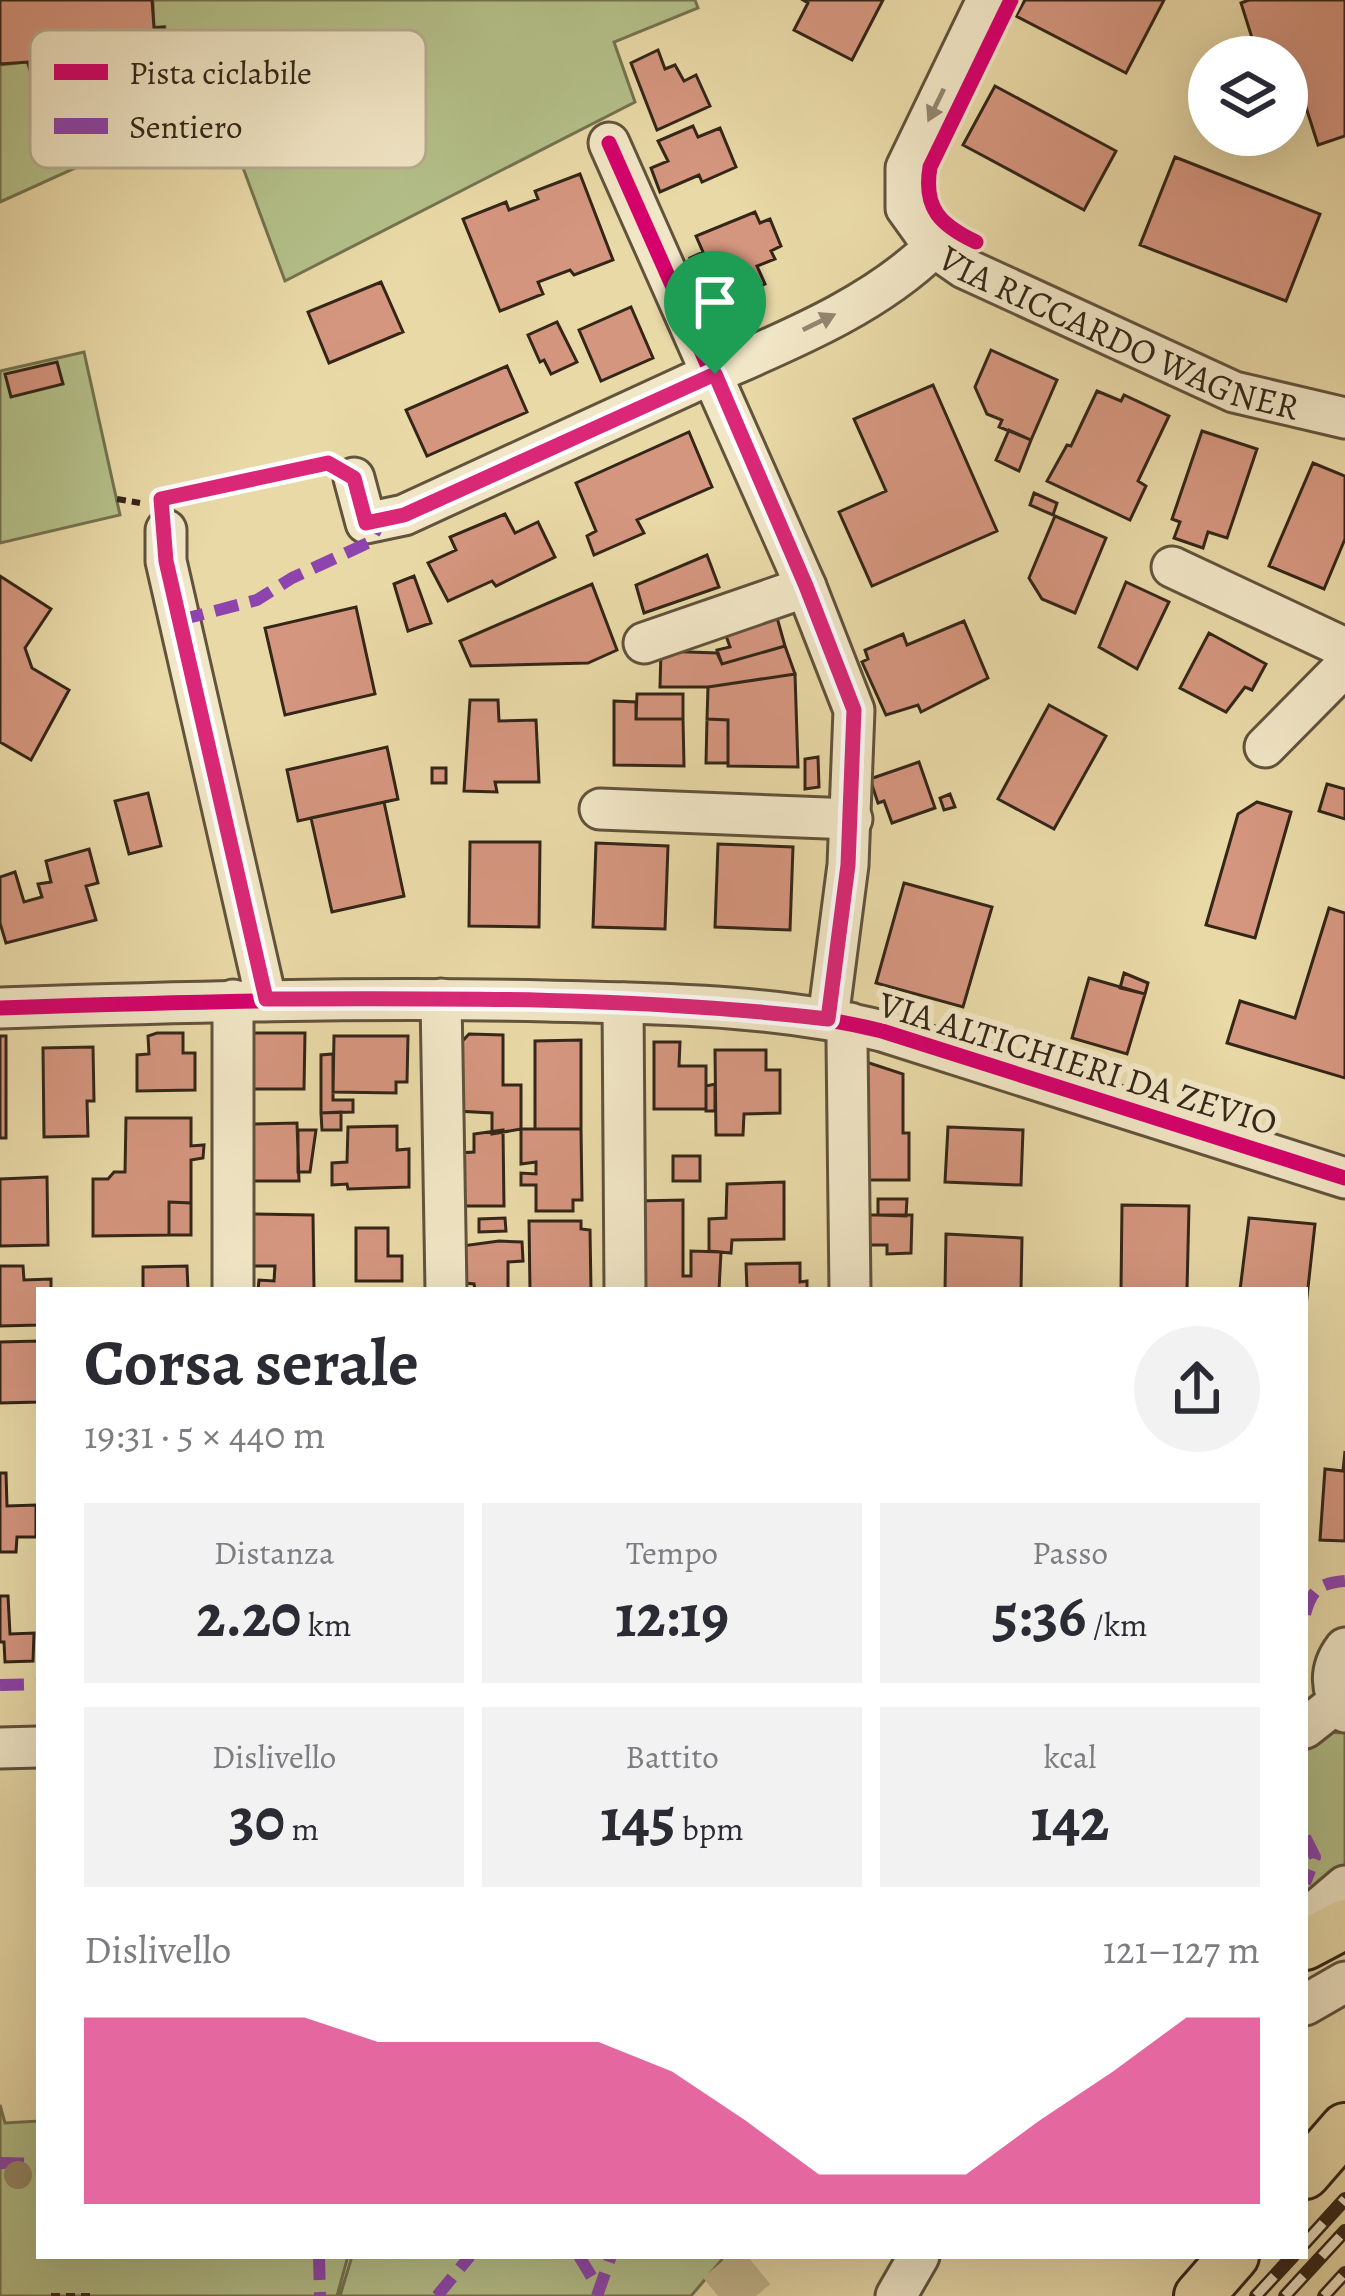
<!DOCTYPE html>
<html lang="it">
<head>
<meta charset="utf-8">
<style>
	:root { --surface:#fff; --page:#f2f2f3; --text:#2b2b33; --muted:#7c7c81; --accent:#db2777 }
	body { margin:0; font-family:Alegreya,serif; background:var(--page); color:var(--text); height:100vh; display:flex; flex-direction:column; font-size:45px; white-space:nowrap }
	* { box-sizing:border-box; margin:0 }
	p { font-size:39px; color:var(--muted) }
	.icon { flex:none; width:66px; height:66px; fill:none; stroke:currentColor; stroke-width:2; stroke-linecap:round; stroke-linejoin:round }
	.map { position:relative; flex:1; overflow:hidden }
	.drawer { position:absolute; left:36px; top:1287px; width:1272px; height:972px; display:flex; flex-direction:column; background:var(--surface); border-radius:0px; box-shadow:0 12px 48px #0002 }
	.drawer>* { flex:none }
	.tools { position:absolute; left:1188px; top:36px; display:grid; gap:24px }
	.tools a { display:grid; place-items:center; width:120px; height:120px; border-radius:50%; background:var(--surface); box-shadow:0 12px 48px #0002; font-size:60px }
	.pin { position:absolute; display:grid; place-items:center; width:102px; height:102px; color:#fff; margin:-123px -51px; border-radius:50% 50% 50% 0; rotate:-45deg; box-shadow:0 0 12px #0007 }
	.pin .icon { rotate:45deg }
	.round { display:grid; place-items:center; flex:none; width:126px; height:126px; border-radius:63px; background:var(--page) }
	.head { display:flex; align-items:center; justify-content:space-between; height:204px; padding:0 48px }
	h1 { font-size:66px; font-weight:700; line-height:90px }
	.figures { display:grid; grid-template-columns:repeat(3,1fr); gap:18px; height:204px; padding:12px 48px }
	.figures div { display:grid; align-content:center; border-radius:0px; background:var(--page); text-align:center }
	.figures b { font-size:60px; font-weight:700 }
	.figures small { font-size:33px; font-weight:400 }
	.figures p { font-size:33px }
	.chart { height:336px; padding:24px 48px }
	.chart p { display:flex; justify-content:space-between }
	.chart svg { width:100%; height:216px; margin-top:12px; fill:var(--accent); opacity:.7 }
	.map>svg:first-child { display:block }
	.green { fill:#b4c089; stroke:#747350; stroke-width:3 }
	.building { fill:#d5967f; stroke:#342618; stroke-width:3 }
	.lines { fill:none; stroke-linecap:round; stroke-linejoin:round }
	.major-tunnel { stroke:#c5b58a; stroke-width:48; stroke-dasharray:48 24; stroke-linecap:butt }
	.minor-casing { stroke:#61533c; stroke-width:45 }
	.major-casing { stroke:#342618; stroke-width:54 }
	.path { stroke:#342618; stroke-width:6; stroke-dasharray:9 6; stroke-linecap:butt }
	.minor { stroke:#f1e6c6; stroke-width:39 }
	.major { stroke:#e9d9a7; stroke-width:48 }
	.rail-casing { stroke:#342618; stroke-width:14 }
	.rail { stroke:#f1e6c6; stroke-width:9; stroke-dasharray:27; stroke-linecap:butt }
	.quiet { stroke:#8e44ad; stroke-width:12; stroke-dasharray:24 12; stroke-linecap:butt }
	.cycleway-casing { stroke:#f1e6c6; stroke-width:22 }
	.cycleway { stroke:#d6006c; stroke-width:15 }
	.tree { fill:#978b68 }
	.oneway { fill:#92866f }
	.route-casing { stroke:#fff; stroke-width:24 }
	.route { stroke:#db2777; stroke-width:15 }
	.labels { text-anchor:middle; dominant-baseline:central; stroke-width:12; stroke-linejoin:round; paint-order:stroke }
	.street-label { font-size:36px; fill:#342618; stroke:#f1e6c6 }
	.key { fill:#f1e6c6; stroke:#b8ac92; stroke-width:3 }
	.key-label { font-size:33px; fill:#342618 }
</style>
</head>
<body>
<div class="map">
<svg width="1345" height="2296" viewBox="0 0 1345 2296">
	<rect width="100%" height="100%" fill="#e9d9a7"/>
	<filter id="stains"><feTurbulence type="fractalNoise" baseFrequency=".00167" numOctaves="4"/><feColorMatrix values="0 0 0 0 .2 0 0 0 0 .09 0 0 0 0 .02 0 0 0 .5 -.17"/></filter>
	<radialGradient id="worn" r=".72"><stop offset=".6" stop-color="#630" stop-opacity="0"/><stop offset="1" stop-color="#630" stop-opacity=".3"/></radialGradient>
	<path class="green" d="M153,0H695L698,8L614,42L635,102L285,281L219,103L0,202V65L27,62L31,72L45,69V58L141,49L143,60L164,57L165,27H154Z
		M84,352L120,515L0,543V371Z
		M1325,1732L1345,1733V1886L1305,1908V1744Z
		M0,2105L5,2123L39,2121V2256H348L337,2296H0Z
		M352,2256H725L691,2296H340Z"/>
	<path class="building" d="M0,0H152L154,28L164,27V57L144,58L142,48L44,57L45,68L30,70L28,62L0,64Z
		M803,0H883L852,60L794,30L808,3Z
		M1025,0H1164L1126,73L1016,16Z
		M1249,0H1345V136L1318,145L1304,101L1287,107V57H1258L1241,3Z
		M658,50L665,69L675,65L684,81L696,75L710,106L657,130L631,63Z
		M995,86L1116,151L1084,210L963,145Z
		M693,126L698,137L720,128L736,167L702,182L699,175L660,192L651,168L668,161L658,141Z
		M1175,157L1320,214L1286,301L1140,245Z
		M580,174L613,260L574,275L570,270L538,282L543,294L500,311L463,219L506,202L509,210L538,199L535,191Z
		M755,212L760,223L770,219L781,246L771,251L775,259L757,266L765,284L749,291L745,281L706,298L690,258L703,252L696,236Z
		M381,282L403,332L329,363L308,312Z
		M631,307L653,358L601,381L579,330Z
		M557,322L577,362L551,374L544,360L540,362L528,335Z
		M991,350L1057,380L1031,440L999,427L1002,420L987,414L975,387Z
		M57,362L63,384L11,397L5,374Z
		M507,366L527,412L427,456L406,410Z
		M933,385L997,531L872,586L839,512L886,491L854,419Z
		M1097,391L1121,401L1124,395L1169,416L1138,481L1146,486L1130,520L1047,481L1067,445L1071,446Z
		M1009,430L1031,440L1019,471L996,460Z
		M1202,431L1257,449L1227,538L1208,532L1203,548L1174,538L1180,522L1172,519Z
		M689,432L712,487L637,520L644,533L594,555L587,536L596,531L576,483Z
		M1313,463L1345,476V539L1324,589L1269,566Z
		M1034,493L1057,503L1053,515L1030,505Z
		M505,514L515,533L538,522L555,557L496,586L492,581L448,601L428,563L456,550L450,537Z
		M1055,516L1106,538L1075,613L1042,599L1029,578Z
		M707,555L719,587L644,613L636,585Z
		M0,576L51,609L25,648L32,668L69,690L31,760L0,742Z
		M414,576L431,623L408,631L394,584Z
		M1126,582L1169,602L1137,669L1099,647Z
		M592,584L617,650L588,663L471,666L460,641Z
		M356,607L375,694L285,715L265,628Z
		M776,614L785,646L722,664L717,650L730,647L723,627Z
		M964,621L988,678L921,712L918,705L886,715L862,662L868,659L865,650L903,634L907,645Z
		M1209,633L1266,664L1252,690L1245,687L1226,712L1180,688Z
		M785,646L795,674L708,687H660L661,651L717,653L722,664Z
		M795,674L798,767L728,766V720L707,719L708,687Z
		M637,694H683V719H636Z
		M470,700H498L499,721L536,720L539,782H495L497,792L464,791Z
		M614,701L636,702V719H683L684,766L614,765Z
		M1049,705L1106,736L1054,829L998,799Z
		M707,719L728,720V763H706Z
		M387,747L398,799L298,821L287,770Z
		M818,757L819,787L805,789V759Z
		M919,762L935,808L892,823L884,801L878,803L870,779Z
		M432,768H446V783H432Z
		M1327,784L1345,789V819L1319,811Z
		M148,793L161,846L129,854L115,801Z
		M950,794L955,807L944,810L940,798Z
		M384,802L404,896L332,912L311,818Z
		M1257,802L1291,812L1255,938L1206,925L1238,814Z
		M470,842H540L539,927L469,926Z
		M596,843L668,846L665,929L593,927Z
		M718,844L793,847L790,930L715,927Z
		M89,849L98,883L86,886L96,920L6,943L0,923V877L15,872L24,902L42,897L38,884L51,882L46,861Z
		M904,883L992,907L963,1007L876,983Z
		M1329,908L1345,913V1078L1227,1043L1240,1001L1295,1018Z
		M1124,973L1148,983L1145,994L1120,988Z
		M1089,978L1145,994L1127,1054L1072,1038Z
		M157,1033H183V1053H195V1090L137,1091V1055L149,1054L148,1036Z
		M250,1033H305L304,1089H250Z
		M469,1034L503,1035V1085H521V1129L492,1134V1113L457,1111L456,1048Z
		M0,1036H6V1138H0Z
		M334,1036H408L407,1082H396V1093L333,1092Z
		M581,1040V1129H535V1041Z
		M654,1042H680L679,1066H706V1109H654Z
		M93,1047L94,1101H87L88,1136L44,1137L43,1048Z
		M715,1050H766V1070H780V1113L744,1114L743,1135H716Z
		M333,1054V1100H353V1112L321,1113V1055Z
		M851,1057L903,1074V1133H909V1180H851Z
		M715,1084V1111H706V1086Z
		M341,1112V1130H322L321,1113Z
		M126,1118H191V1146L204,1145L203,1158L191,1160V1203L169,1202V1235L93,1236V1179H108L114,1172H125Z
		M297,1123L299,1181H251V1124Z
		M397,1126V1150L409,1149V1187L348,1189L347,1184L332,1185V1163L347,1162L348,1127Z
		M948,1127L1023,1130L1021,1185L945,1182Z
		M521,1129H581L582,1200H573V1211H536V1185H521V1173L536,1174V1162L521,1164Z
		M298,1130H316L310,1172H298Z
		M503,1130L504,1206H458V1153L474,1152V1134Z
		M673,1156H700V1181H673Z
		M47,1177L48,1245L0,1246V1179Z
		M784,1182V1239L732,1240L731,1253L709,1251V1219L726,1218L727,1184Z
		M878,1199H907L906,1216L878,1215Z
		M683,1200V1276H691V1251L721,1252L719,1290H641L638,1201Z
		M169,1202L191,1203V1235H169Z
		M1122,1205L1189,1206L1187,1290H1121Z
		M252,1214L313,1215L314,1290H258L259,1280L274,1281L275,1266H252Z
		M854,1215H912L911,1253L887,1254V1245H854Z
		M505,1218L506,1231L479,1232V1219Z
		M1249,1218L1315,1224L1305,1315V1290H1240Z
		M529,1221H581V1229L590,1230L591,1290H530Z
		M356,1228H388V1256H402V1281H356Z
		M946,1234L1022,1238L1021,1290H945Z
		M499,1241L522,1242L523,1261L508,1262V1290H475L474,1284L463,1283L462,1246Z
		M800,1263V1282L807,1281V1290H747L746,1264Z
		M0,1266H23L24,1280L51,1279V1290H39V1325L0,1326Z
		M187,1266L188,1290H143V1267Z
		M39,1341V1402L0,1403V1342Z
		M1345,1451V1541L1320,1540L1325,1469L1343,1471Z
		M0,1473H6L7,1506L36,1505V1537H17L16,1552H0Z
		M0,1596H8L10,1634L34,1633L33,1661L5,1662L4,1642H0Z"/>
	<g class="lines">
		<path class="major-tunnel" d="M718,2296L767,2256"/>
		<defs>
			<g id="minor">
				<path id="s1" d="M987,0L906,168V208L934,247L964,268L1234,392L1345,418"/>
				<path d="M609,143L806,587L854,710L848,865L828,1019"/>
				<path d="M354,478L366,523L404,515C498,472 593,428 687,385C771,347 868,312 934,247"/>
				<path d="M166,530V561L266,999"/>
				<path d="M1172,567L1345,648"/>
				<path d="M644,643L806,587"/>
				<path d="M1265,747L1345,666"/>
				<path d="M600,809L852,819"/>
				<path d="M441,999L446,1290"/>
				<path d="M623,1003L625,1290"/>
				<path d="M0,1008C183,1002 364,997 547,1001C659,1004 773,1004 882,1031L1345,1178"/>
				<path d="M233,1290V1000"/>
				<path d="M850,1290L847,1042L850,1023"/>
				<path d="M1345,1648C1329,1669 1330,1690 1345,1712"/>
				<path d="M1305,1728L1338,1702"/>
				<path d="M0,1748L39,1747"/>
				<path d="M1305,1920L1345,1886"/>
				<path d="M1305,2005L1345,1982"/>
				<path d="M896,2296L919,2256"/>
			</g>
			<path id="major" d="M1305,1945L1345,1924
				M1305,2174L1345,2128
				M1199,2296L1234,2256"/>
		</defs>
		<use href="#minor" class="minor-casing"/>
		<use href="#major" class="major-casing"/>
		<path class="path" d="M181,495L320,464
			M117,499L140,503
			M51,2296H91"/>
		<use href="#minor" class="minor"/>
		<use href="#major" class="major"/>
		<defs>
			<path id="rail" d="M1305,2243L1345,2199
				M1256,2296L1293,2256
				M1285,2296L1345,2231
				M1324,2296L1345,2273"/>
		</defs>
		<use href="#rail" class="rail-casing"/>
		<use href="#rail" class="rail"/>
		<path class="quiet" d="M180,620L257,600L292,578L370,542L381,520
			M1305,1614C1312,1590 1319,1583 1345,1581
			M0,1685L39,1684
			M1305,1837L1315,1857L1305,1883
			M0,2163L39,2164
			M319,2256L320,2296
			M579,2256L599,2289
			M437,2296L470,2256
			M597,2296L611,2256"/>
		<defs>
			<path id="cycleway" d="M609,143L806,587L854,710L848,865L828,1019
				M976,242C940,225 923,208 930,167L1011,0
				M0,1008C183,1002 364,997 547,1001C659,1004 773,1004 882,1031L1345,1178"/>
		</defs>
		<use href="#cycleway" class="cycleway-casing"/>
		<use href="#cycleway" class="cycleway"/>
	</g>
	<circle class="tree" cx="18" cy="2175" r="14"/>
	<defs><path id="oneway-solid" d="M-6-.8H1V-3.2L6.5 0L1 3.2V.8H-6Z" transform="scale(3)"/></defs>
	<g class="oneway">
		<use href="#oneway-solid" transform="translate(936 105) rotate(116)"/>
		<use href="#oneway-solid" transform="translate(819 322) rotate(-26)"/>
	</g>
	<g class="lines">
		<defs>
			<path id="route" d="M715,374L806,586L854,710L848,865L828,1019C642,997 453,998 266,999L166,561L161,499L328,463L354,478L366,523L404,515Z"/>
		</defs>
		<use href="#route" class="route-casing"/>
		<use href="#route" class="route"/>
	</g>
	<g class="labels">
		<g class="street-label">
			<text stroke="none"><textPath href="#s1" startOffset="480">VIA RICCARDO WAGNER</textPath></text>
			<text transform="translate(1078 1063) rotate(17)">VIA ALTICHIERI DA ZEVIO</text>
		</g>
	</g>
	<rect x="30" y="30" width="396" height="138" rx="18" class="key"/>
	<rect x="54" y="64" width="54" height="16" fill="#d6006c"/>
	<rect x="54" y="118" width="54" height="16" fill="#8e44ad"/>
	<g class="key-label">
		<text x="129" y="84">Pista ciclabile</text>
		<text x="129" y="138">Sentiero</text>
	</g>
	<rect width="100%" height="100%" filter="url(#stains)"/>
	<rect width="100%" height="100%" fill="url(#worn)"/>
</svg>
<div class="tools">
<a><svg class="icon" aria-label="layers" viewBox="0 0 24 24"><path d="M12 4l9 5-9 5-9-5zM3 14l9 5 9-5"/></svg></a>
</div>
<div class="pin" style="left:715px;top:374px;background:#1e9e55"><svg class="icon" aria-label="arrive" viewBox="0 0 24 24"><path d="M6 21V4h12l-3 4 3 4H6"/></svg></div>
<section class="drawer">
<div class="head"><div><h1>Corsa serale</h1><p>19:31 · 5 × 440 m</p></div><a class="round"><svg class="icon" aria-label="share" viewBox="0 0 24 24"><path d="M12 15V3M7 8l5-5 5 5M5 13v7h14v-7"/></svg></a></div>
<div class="figures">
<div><p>Distanza</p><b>2.20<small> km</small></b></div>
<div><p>Tempo</p><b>12:19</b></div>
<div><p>Passo</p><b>5:36<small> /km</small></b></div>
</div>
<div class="figures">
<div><p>Dislivello</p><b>30<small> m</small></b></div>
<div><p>Battito</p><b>145<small> bpm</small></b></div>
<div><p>kcal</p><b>142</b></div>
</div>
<div class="chart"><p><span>Dislivello</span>121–127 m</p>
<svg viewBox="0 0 160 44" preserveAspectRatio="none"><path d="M0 44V6L10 6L20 6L30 6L40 11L50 11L60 11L70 11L80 17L90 27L100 38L110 38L120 38L130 27L140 17L150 6L160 6V44z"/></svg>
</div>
</section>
</div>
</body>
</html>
